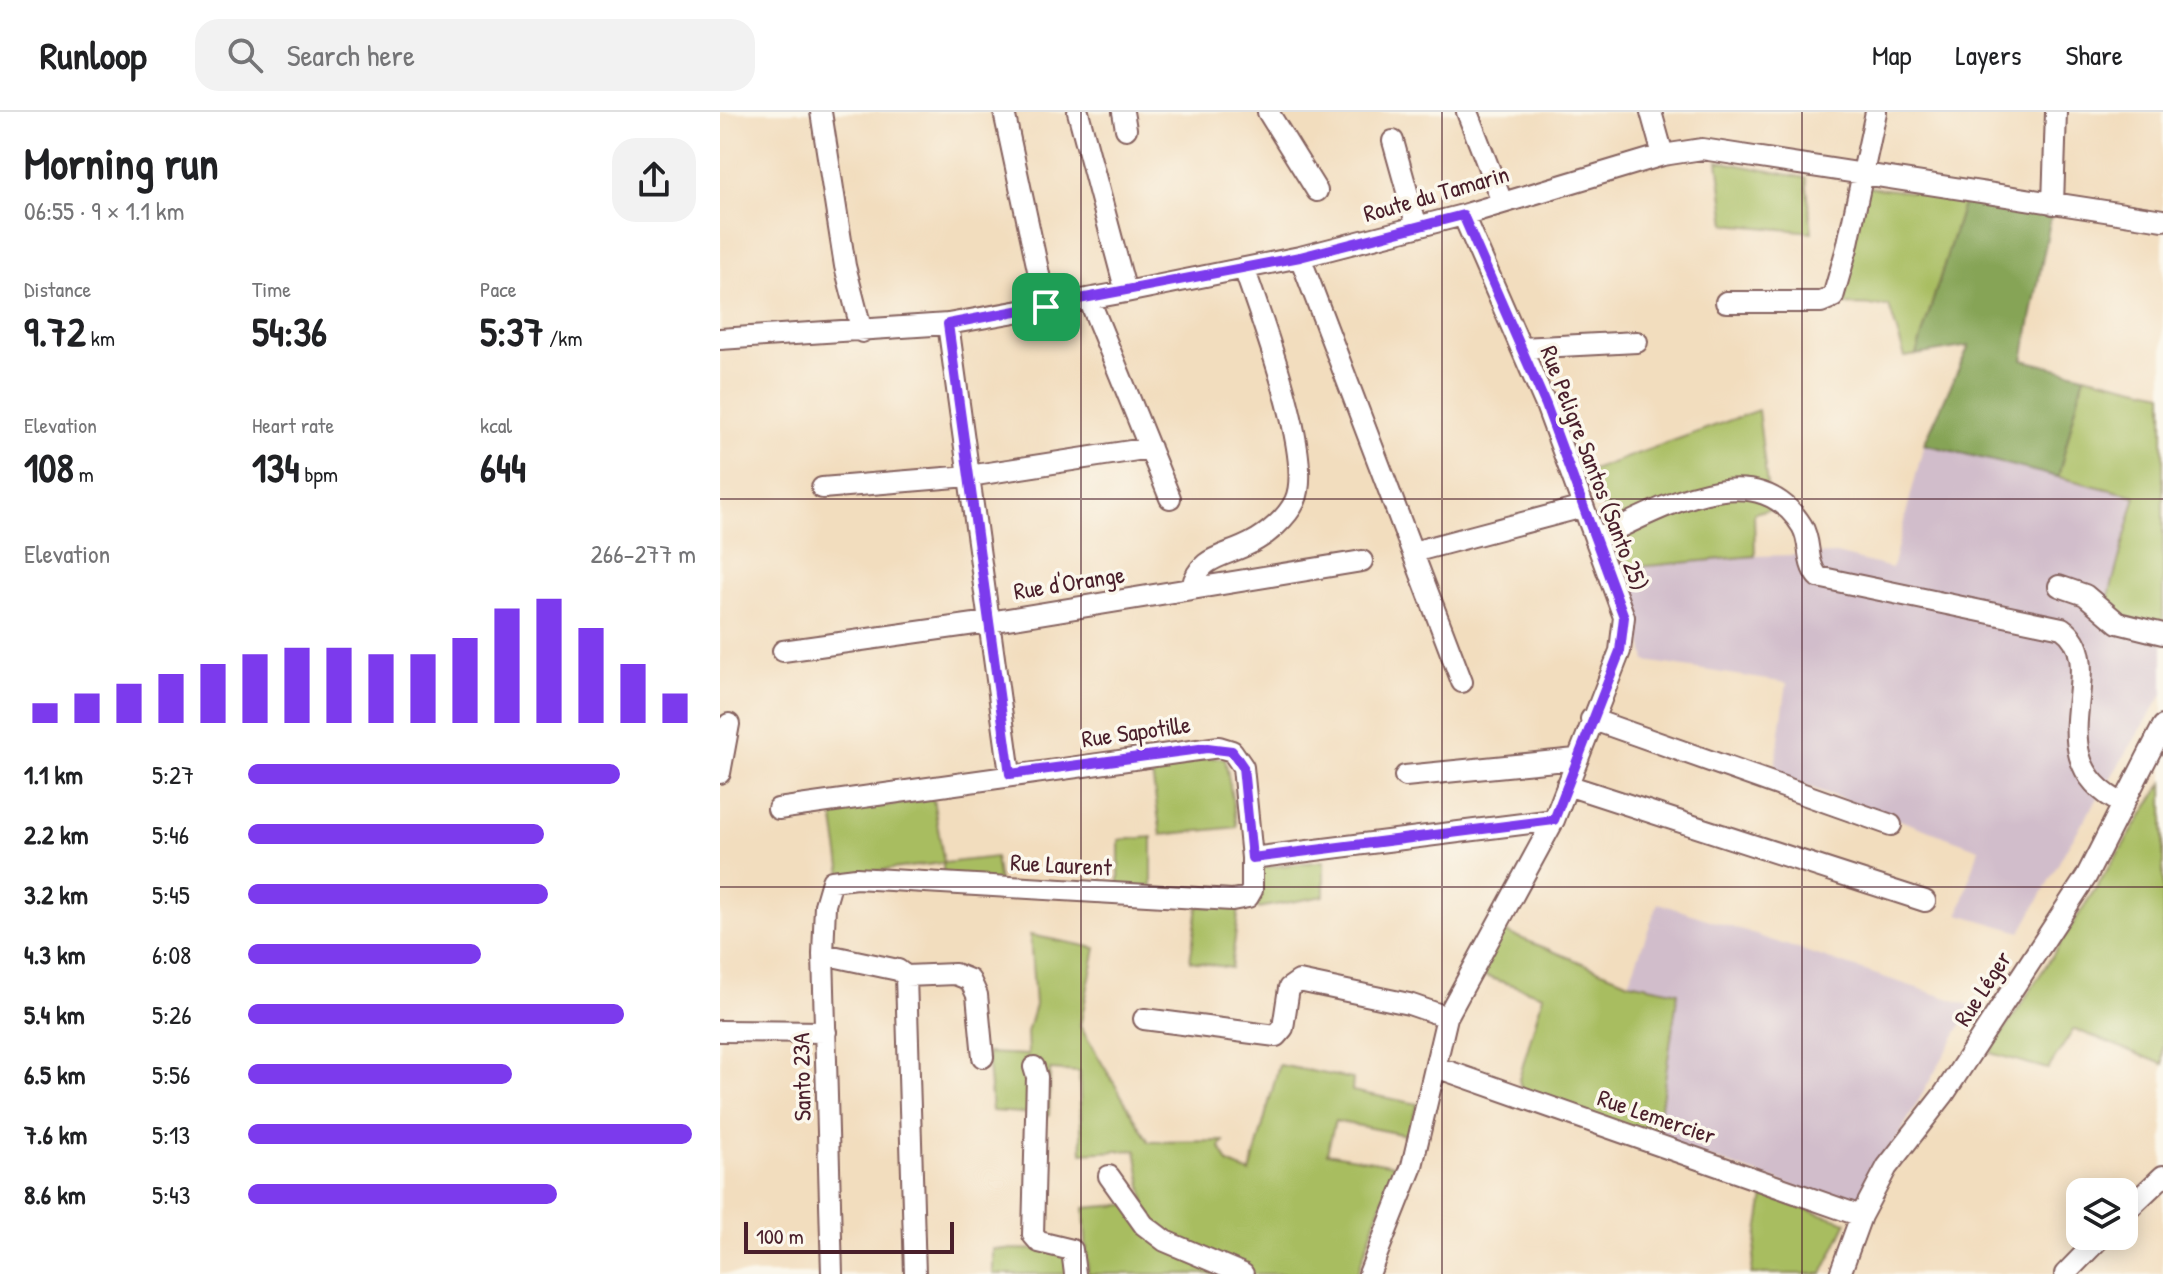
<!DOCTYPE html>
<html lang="en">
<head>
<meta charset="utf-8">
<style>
	:root { --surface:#fff; --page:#f2f2f2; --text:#202124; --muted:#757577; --line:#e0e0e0; --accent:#7c3aed }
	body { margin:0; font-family:"Patrick Hand",sans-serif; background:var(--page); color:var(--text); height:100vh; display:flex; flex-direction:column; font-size:30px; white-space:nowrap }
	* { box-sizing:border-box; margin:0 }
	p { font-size:26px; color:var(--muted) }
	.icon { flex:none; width:44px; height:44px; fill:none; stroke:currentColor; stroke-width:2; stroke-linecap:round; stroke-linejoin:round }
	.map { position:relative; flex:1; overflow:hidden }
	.side { display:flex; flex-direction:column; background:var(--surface); width:720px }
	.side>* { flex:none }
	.tools { position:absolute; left:1346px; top:1066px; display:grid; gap:16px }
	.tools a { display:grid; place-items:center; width:72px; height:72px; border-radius:16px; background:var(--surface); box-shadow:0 4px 20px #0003; font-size:40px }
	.scale { position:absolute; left:24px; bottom:20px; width:210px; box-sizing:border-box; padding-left:8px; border:4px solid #4a1f2b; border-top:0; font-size:22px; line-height:28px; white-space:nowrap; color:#4a1f2b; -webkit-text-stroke:6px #fbf7ec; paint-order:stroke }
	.pin { position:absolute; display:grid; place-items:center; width:68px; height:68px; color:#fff; margin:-34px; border-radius:16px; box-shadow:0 4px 12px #0006 }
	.round { display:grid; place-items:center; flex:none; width:84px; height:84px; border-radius:24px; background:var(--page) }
	.headline { display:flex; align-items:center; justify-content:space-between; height:136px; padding:0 24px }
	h1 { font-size:44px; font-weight:700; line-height:60px }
	.figures { display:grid; grid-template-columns:repeat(3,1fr); gap:12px; height:136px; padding:8px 24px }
	.figures div { display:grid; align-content:center }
	.figures b { font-size:40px; font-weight:700 }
	.figures small { font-size:22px; font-weight:400 }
	.figures p { font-size:22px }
	.chart { height:224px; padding:16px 24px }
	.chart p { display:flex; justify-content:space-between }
	.chart svg { width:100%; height:144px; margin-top:8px; stroke:var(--accent); stroke-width:6 }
	ul { padding:0 24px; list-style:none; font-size:26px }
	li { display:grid; grid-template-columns:128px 96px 1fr; align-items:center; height:60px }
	li i { height:20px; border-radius:10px; background:var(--accent) }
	header { display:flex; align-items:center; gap:48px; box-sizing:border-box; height:112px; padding:0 40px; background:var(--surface); border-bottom:2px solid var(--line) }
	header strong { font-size:38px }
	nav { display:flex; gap:44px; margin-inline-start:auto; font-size:28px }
	.search { width:560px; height:72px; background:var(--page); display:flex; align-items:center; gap:20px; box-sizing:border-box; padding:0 28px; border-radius:24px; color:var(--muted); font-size:30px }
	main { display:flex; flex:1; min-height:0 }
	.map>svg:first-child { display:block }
	.industrial { fill:#d1bdcb }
	.green { fill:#a8bd61; stroke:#796e46; stroke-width:2 }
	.forest { fill:#86a457; stroke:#686241; stroke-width:2 }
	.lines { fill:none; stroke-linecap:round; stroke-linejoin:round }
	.minor-casing { stroke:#85625e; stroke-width:24 }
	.minor { stroke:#fff; stroke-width:20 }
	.route-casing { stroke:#fff; stroke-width:16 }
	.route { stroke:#7c3aed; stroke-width:10 }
	.grid { fill:none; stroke:#4a1f2b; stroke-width:2; stroke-opacity:0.55 }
	.labels { text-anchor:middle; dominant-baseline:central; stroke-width:7; stroke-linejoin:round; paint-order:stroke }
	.street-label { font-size:24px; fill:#4a1f2b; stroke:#fbf7ec }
</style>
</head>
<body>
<header>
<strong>Runloop</strong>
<div class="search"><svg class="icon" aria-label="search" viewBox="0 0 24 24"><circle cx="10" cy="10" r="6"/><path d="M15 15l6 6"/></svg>Search here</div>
<nav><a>Map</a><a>Layers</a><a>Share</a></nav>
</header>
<main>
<section class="side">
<div class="headline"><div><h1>Morning run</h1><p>06:55 · 9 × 1.1 km</p></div><a class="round"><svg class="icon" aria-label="share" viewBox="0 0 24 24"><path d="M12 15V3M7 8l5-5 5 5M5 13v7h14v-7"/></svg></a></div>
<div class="figures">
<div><p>Distance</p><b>9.72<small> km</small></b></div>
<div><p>Time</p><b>54:36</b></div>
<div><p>Pace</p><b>5:37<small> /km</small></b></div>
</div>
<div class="figures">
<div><p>Elevation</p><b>108<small> m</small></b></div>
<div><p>Heart rate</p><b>134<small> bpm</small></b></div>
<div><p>kcal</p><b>644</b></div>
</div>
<div class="chart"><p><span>Elevation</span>266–277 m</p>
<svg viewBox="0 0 160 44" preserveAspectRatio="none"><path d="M5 44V38M15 44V35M25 44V32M35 44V29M45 44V26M55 44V23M65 44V21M75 44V21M85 44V23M95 44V23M105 44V18M115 44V9M125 44V6M135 44V15M145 44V26M155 44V35"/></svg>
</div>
<ul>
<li><b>1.1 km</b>5:27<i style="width:83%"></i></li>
<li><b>2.2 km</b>5:46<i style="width:66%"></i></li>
<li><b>3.2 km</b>5:45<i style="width:67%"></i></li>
<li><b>4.3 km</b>6:08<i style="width:52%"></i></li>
<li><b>5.4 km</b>5:26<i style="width:84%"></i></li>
<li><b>6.5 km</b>5:56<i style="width:59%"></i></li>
<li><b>7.6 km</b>5:13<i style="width:99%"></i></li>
<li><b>8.6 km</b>5:43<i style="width:69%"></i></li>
</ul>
</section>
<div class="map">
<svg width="1443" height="1162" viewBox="0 0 1443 1162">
	<rect width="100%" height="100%" fill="#fbf7ec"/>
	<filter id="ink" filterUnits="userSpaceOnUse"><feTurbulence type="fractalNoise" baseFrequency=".0125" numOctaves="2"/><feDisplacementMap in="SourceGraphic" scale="16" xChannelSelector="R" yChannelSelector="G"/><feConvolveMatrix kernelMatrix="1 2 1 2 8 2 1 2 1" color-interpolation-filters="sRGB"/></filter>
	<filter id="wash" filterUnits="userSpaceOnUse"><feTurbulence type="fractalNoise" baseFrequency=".006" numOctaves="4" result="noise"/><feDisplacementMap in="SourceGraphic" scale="32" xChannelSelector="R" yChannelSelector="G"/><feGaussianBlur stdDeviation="1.8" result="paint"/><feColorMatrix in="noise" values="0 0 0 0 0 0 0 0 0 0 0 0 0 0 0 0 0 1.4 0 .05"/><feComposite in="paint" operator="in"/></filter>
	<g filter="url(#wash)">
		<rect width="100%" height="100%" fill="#f2ddbe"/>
		<path class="industrial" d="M1204,332L1416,384L1381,512L1443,530V582L1348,734L1301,820L1239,802L1259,737L1054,662L1067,571L926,549L906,456L1035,444L1116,442L1172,456Z
			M938,791L1252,894L1138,1096L936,1028L958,880L909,870Z"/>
		<path class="green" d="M998,49L1086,66L1092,120L1006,112Z
			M1139,74L1245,86L1196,243L1185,245L1169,194L1125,193Z
			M1364,263L1443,281V530L1381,513L1416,384L1338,365Z
			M1038,298L1050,397L1034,401L1035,444L906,456L869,359Z
			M491,646H505L517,715L441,723L431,655Z
			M1443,671V952L1354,917L1328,957L1270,941Z
			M213,687L224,751L275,745L279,771L223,773V751L122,763L113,701Z
			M432,725V775L399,774V728Z
			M604,749V784L538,796L531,757Z
			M478,794L519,796L511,856L470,849Z
			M783,819L909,870L958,880L936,1028L801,977L799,967L823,883L758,862Z
			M310,823L376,836L360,914L429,1030L504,1029L500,1035L508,1051L530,1061L559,953L633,967L632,979L698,992L686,1023L615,1009L607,1041L675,1053L637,1162H368L364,1096L425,1091L416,1038L362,1041L359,960L330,958L329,1003L272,999L267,941L308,943L307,920L315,893Z
			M1044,1084L1127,1110L1102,1162H1031Z
			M273,1137L351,1138L352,1162H273Z"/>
		<path class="forest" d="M1245,86L1332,99L1303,248L1364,263L1338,365L1204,332L1249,234L1196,243Z"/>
	</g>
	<g filter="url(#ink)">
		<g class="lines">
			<defs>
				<path id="minor" d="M101,0L125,154L142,220
					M284,0L326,195
					M358,0L406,180
					M403,0L406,17
					M548,0L597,79
					M747,0L782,90
					M931,0L943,43
					M673,29L697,115
					M1333,92L1336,0
					M580,145L742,570
					M369,187L450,386
					M1006,190H1101L1113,185L1127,136L1156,0
					M228,212L290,662
					M0,227L228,212L406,180L580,145L743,103L943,43L982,37L1443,108
					M801,236L917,230
					M102,376L249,364L430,336
					M875,427C933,401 1035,337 1082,414C1092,431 1085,449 1098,465L1342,516C1395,553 1310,646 1403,692
					M693,440L863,395
					M1339,474L1365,483L1398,511L1443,522
					M472,476C478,444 505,445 531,431C547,423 567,406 575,389C595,347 540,203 524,156
					M63,539L269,510L642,449
					M871,607L1171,713
					M0,661L9,612
					M685,664L856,647
					M847,673L1205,789
					M58,697L499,635L512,639L523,655L532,746L834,708
					M103,842L178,858L186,864L195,1162
					M186,864L235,862L250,868L257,883L263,945
					M424,907L556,924L563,916L569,876L579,869L689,892L727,905
					M0,919L106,920
					M314,955L317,965L313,1123L319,1130L352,1138L355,1162
					M716,955L1141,1104
					M389,1064L424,1113L445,1129L523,1162
					M1404,1101L1443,1064
					M112,1162L103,842L105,793L112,769L136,766L512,788L528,785L532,778V746
					M649,1162L692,1054L727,905L834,708L900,539L904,505L826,293L743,103
					M1120,1162L1141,1104L1167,1055L1224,982L1366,765L1443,614
					M1345,1162L1382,1124"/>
			</defs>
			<use href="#minor" class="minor-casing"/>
			<use href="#minor" class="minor"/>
		</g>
	</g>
	<g class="lines" filter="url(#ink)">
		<defs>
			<path id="route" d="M743,103L826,293L904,505L900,539L834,708L532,746L523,655L512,639L487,636L290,662L228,212L580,145Z"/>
		</defs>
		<use href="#route" class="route-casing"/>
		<use href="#route" class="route"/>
	</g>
	<path class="grid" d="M361,0V1162M722,0V1162M1082,0V1162M0,387H1443M0,775H1443"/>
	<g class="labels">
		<g class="street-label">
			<text transform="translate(716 81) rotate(-16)">Route du Tamarin</text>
			<text transform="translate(875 356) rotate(69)">Rue Peligre Santos (Santo 25)</text>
			<text transform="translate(349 470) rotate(-9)">Rue d'Orange</text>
			<text transform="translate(416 619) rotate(-8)">Rue Sapotille</text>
			<text transform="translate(341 752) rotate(3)">Rue Laurent</text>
			<text transform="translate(1262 876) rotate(-57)">Rue Léger</text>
			<text transform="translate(81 965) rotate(-91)">Santo 23A</text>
			<text transform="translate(937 1004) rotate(19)">Rue Lemercier</text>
		</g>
	</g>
</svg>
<div class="tools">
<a><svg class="icon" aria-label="layers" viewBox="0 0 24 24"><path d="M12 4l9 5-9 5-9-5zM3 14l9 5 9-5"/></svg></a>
</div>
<div class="scale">100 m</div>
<div class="pin" style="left:326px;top:195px;background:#1e9e55"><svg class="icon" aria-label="arrive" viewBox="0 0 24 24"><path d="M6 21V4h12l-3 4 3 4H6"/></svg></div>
</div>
</main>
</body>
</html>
